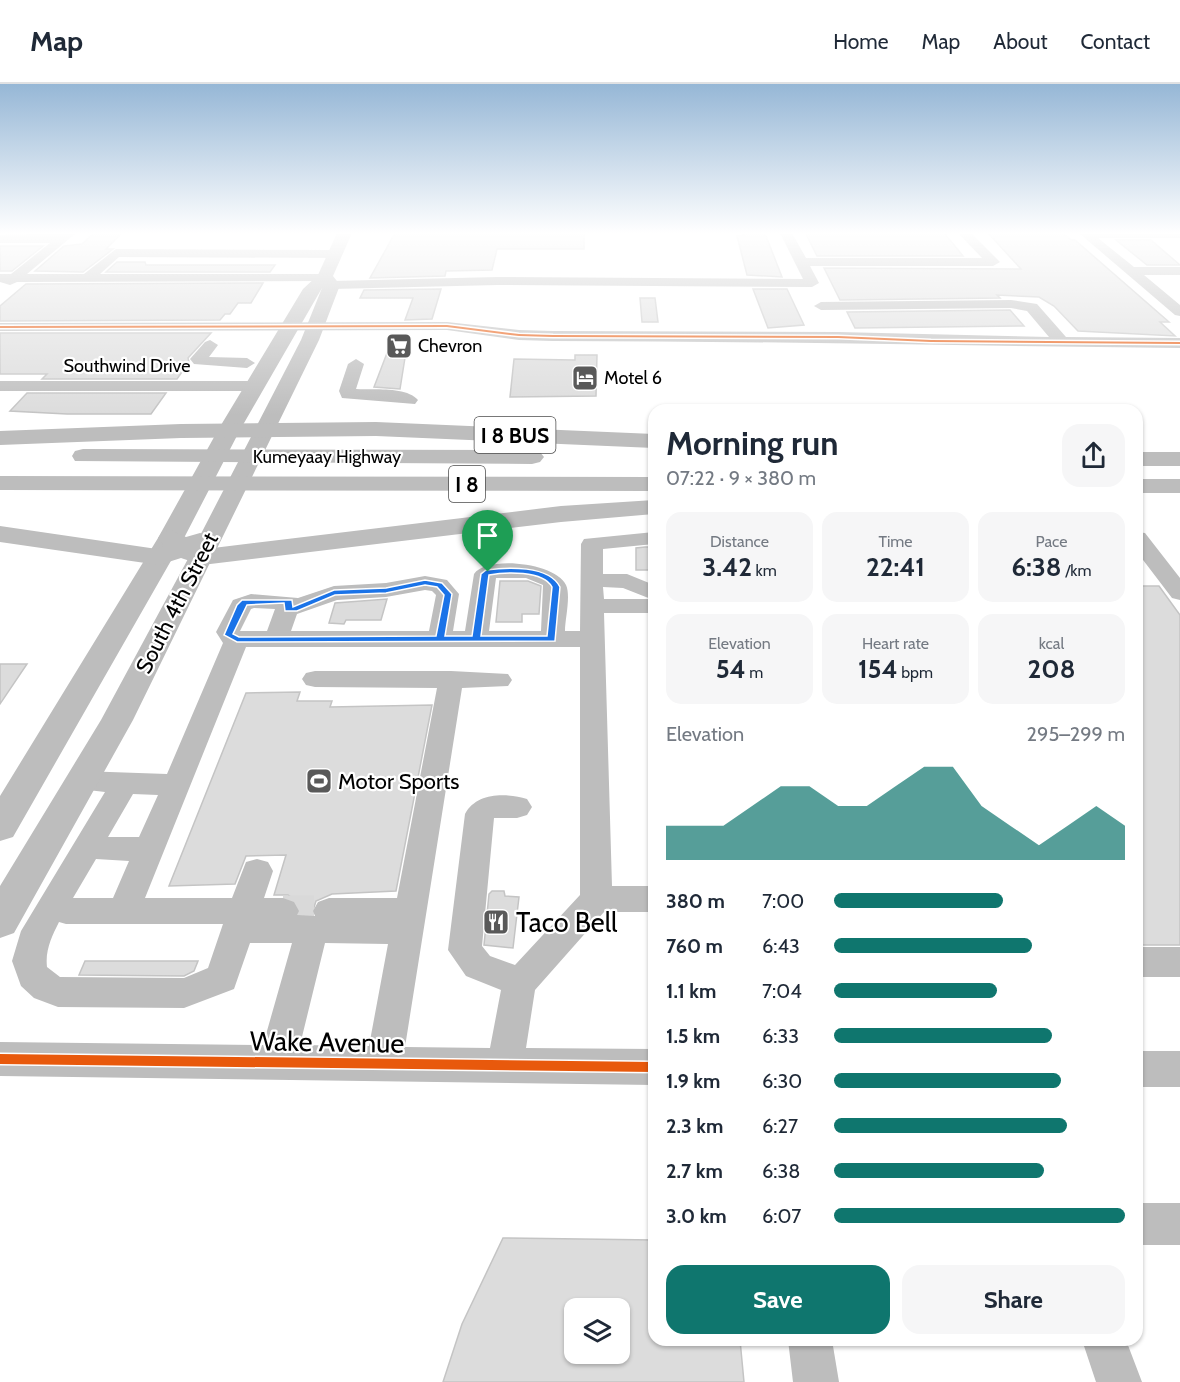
<!DOCTYPE html>
<html lang="en">
<head>
<meta charset="utf-8">
<style>
	:root { --surface:#fff; --page:#f6f6f7; --text:#1f2937; --muted:#747a83; --line:#e0e1e3; --accent:#0f766e }
	body { margin:0; font-family:Cabin,sans-serif; background:var(--page); color:var(--text); height:100vh; display:flex; flex-direction:column; font-size:22px; white-space:nowrap }
	* { box-sizing:border-box; margin:0 }
	p { font-size:20px; color:var(--muted) }
	.icon { flex:none; width:33px; height:33px; fill:none; stroke:currentColor; stroke-width:2; stroke-linecap:round; stroke-linejoin:round }
	.map { position:relative; flex:1; overflow:hidden }
	.panel { position:absolute; left:648px; top:320px; width:495px; height:942px; display:flex; flex-direction:column; background:var(--surface); border-radius:18px; box-shadow:0 2px 4px #0004 }
	.panel>* { flex:none }
	.fabs { position:absolute; left:564px; top:1214px; display:grid; gap:12px }
	.fabs a { display:grid; place-items:center; width:66px; height:66px; border-radius:12px; background:var(--surface); box-shadow:0 2px 4px #0004; font-size:30px }
	.pin { position:absolute; display:grid; place-items:center; width:51px; height:51px; color:#fff; margin:-62px -26px; border-radius:50% 50% 50% 0; rotate:-45deg; box-shadow:0 0 6px #0007 }
	.pin .icon { rotate:45deg }
	.round { display:grid; place-items:center; flex:none; width:63px; height:63px; border-radius:18px; background:var(--page) }
	.overview { display:flex; align-items:center; justify-content:space-between; height:102px; padding:0 18px }
	h1 { font-size:33px; font-weight:800; line-height:45px }
	.stats { display:grid; grid-template-columns:repeat(3,1fr); gap:9px; height:102px; padding:6px 18px }
	.stats div { display:grid; align-content:center; border-radius:15px; background:var(--page); text-align:center }
	.stats b { font-size:26px; font-weight:800 }
	.stats small { font-size:16px; font-weight:400 }
	.stats p { font-size:16px }
	.chart { height:168px; padding:12px 18px }
	.chart p { display:flex; justify-content:space-between }
	.chart svg { width:100%; height:108px; margin-top:6px; fill:var(--accent); opacity:.7 }
	.action { display:flex; gap:12px; margin-top:auto; padding:12px 18px }
	.action a { flex:1; height:69px; border-radius:18px; background:var(--accent); color:#fff; font-size:24px; font-weight:800; line-height:69px; text-align:center }
	.action a+a { background:var(--page); color:var(--text) }
	ul { padding:0 18px; list-style:none; font-size:20px }
	li { display:grid; grid-template-columns:96px 72px 1fr; align-items:center; height:45px }
	li i { height:15px; border-radius:8px; background:var(--accent) }
	header { display:flex; align-items:center; gap:36px; box-sizing:border-box; height:84px; padding:0 30px; background:var(--surface); border-bottom:2px solid var(--line) }
	header strong { font-size:28px }
	nav { display:flex; gap:33px; margin-inline-start:auto; font-size:21px }
	.map>svg:first-child { display:block }
	.building { fill:#dcdcdc; stroke:#c4c4c4; stroke-width:1.5; fill-rule:evenodd }
	.lines { fill:none; stroke-linecap:round; stroke-linejoin:round }
	.minor-tunnel { stroke:#d9d9d9; stroke-width:31; stroke-dasharray:31 16; stroke-linecap:butt }
	.minor { fill:#bdbdbd; fill-rule:evenodd }
	.major { fill:#bdbdbd; fill-rule:evenodd }
	.highway { fill:#bdbdbd; fill-rule:evenodd }
	.cycleway-casing { stroke:#fff; stroke-width:3 }
	.cycleway { fill:#e8590c; fill-rule:evenodd }
	.route { fill:#1a73e8; stroke:#fff; stroke-width:1.5; fill-rule:evenodd }
	.labels { text-anchor:middle; dominant-baseline:central; stroke-width:4.5; stroke-linejoin:round; paint-order:stroke }
	.far-poi-label { font-size:18px; fill:#000; stroke:#fff; text-anchor:start }
	.far-street-label { font-size:18px; fill:#000; stroke:#fff }
	.shield { fill:#fff; stroke:#4c4c4c; stroke-width:1.5 }
	.shield-label { font-size:21px; font-weight:bold; fill:#000 }
	.street-label { font-size:22px; fill:#000; stroke:#fff }
	.poi-label { font-size:22px; fill:#000; stroke:#fff; text-anchor:start }
	.near-poi-label { font-size:27px; fill:#000; stroke:#fff; text-anchor:start }
	.near-street-label { font-size:27px; fill:#000; stroke:#fff }
</style>
</head>
<body>
<header>
<strong>Map</strong>
<nav><a>Home</a><a>Map</a><a>About</a><a>Contact</a></nav>
</header>
<div class="map">
<svg width="1180" height="1298" viewBox="0 0 1180 1298">
	<rect width="100%" height="100%" fill="#fff"/>
	<path class="building" d="M94,149H122L106,165H113L83,188L35,187L64,162L82,160Z
		M395,149H584V165H497L492,186L446,187L445,192L370,194Z
		M743,149H763L766,152L782,193L747,191L737,152H744Z
		M938,149L945,150L963,172H817L806,150Z
		M988,149L1064,150L1071,156H1075L1169,238H1160L1175,252L1078,247L1054,222L1039,213L997,211L1000,214L840,216L824,184L1021,185Z
		M1116,156H1151L1180,181H1147Z
		M0,162H43L12,187H0Z
		M117,178H145L146,181H275L270,188H106Z
		M263,199L251,219H238L230,230H225L220,236L0,237V222L26,200Z
		M441,205L432,235L405,236L413,214H360L364,206Z
		M753,205H787L804,241L768,244Z
		M640,214H655L658,238H642Z
		M1010,226L1024,242L855,244L847,228Z
		M0,249H211L188,274L189,278L177,295H42L47,290H0Z
		M408,255L400,305L374,303L392,256Z
		M575,271H597L596,312L510,313L514,275L575,276Z
		M27,309H166L151,330H67L10,327Z
		M645,463H654V486H636V464Z
		M500,497H528L541,502L539,530H522V538H496Z
		M1137,502H1159L1180,531V861H1137Z
		M387,515L381,536H346L344,540L329,539L335,519Z
		M0,580H27L0,620Z
		M300,608L297,617H332L330,623L432,621L396,807L332,810L316,817L312,830L301,829L295,816L288,811H274L286,771L246,772L235,800L169,802L246,609Z
		M492,807H504L505,812L519,813L513,864L484,861L489,810Z
		M85,877H198L194,887L184,892L79,891Z
		M503,1154L654,1156V1256H740L744,1298H443L462,1240ZM574,1224H620V1269H574Z"/>
	<g class="lines">
		<path class="minor-tunnel" d="M283,827H329"/>
		<path class="minor" d="M62,149H76L27,190H84L116,165L336,166L342,170L336,174L119,173L100,190H330V196L325,197L17,198L10,201L0,198V190H11L50,159H0V151Z
			M780,149H792L806,174H982L958,149H971L1000,178L993,182H810L819,199L812,203L497,201L332,205L325,201L332,197L497,193L803,195Z
			M1079,149H1180V154H1098L1134,183H1180V191H1144L1180,221V232L1175,231Z
			M1011,216L1037,220L1066,253L1180,254V264C971,262 762,257 553,257L519,256L447,246L0,247V239L447,238L519,246L553,247L838,248L1049,253L1027,227L1011,224L821,226L814,222L821,218Z
			M210,256L218,261L209,273L247,274L255,279L247,284L194,280L190,275L205,258Z
			M356,275L364,280L356,305C373,306 406,302 418,316L415,320L342,314L339,307L348,280Z
			M0,297H254L262,302L254,307H0Z
			M654,448V460L603,465V490H627L654,501V529H604L612,802H654V828H604L535,906L526,964L654,965V1001L0,992V958L263,961L292,859H250L234,905L184,924L58,923L34,914L21,902L12,877L21,847L105,708L71,704L67,697L71,690L81,687L167,690L223,559L216,548L233,516L251,510L298,514L334,502L386,499L425,492L447,496L459,510L453,547H465L474,490C487,471 556,479 566,501C571,512 565,535 565,547H580L581,460L584,455ZM496,494H526L543,501L541,547H489ZM603,503L623,504L651,515H604ZM425,506L432,507L436,511L429,547H291L297,530L337,516L386,513ZM254,524L275,525L267,547H240L251,525ZM246,563H580V811L515,881L490,872L482,862L494,734H517L527,731L532,723L527,715C506,709 477,708 465,730L448,866L466,892L501,906L490,964L405,963L462,604L508,602L512,596L508,590L451,587H315L306,589L302,595L306,601L315,603L437,604L397,814H329L318,818L313,827L315,832L297,831L299,827L294,818L283,814H264L273,787L268,778L257,775L246,778L232,814H145ZM133,710L158,711L139,753H108ZM96,775L129,777L113,814H73ZM59,838L66,840H223L208,884L184,894L60,893L47,883C45,866 52,852 59,838ZM325,859L388,860L369,962L300,961Z
			M1137,448L1145,449L1180,494V516L1172,514L1137,468Z
			M1137,863H1180V893H1137Z
			M1137,967H1180V1003H1137Z
			M1137,1119H1180V1161H1137Z
			M788,1256H832L839,1298H793Z
			M1082,1256H1126L1142,1298H1096Z"/>
		<path class="major" d="M337,149H352L333,192L340,201L319,256L133,636L14,849L0,854V802L101,636L189,473L301,256L322,204L240,346L184,454L13,753L0,757V712L158,454L218,346L303,205L318,191Z"/>
		<path class="highway" d="M376,338L654,350V364L376,352L181,354L0,361V347L181,340Z
			M83,365L532,366L540,368L544,373L540,378L532,380L75,377L72,372L75,367Z
			M1137,368H1180V382H1137Z
			M0,392L654,393V407L0,406Z
			M1137,395H1180V409H1137Z
			M654,416V430L561,438L202,481L181,474L159,481L0,458V442L157,465L164,462L158,454L162,448L171,446L186,453L200,449L209,451L213,457L205,465L561,422Z"/>
		<defs>
			<path id="cycleway" d="M447,241L519,250L553,251L838,252L931,256L1180,258V260L931,258L838,254L553,253L519,252L447,243L0,244V242Z
				M0,970L654,978V988L0,980Z"/>
		</defs>
		<use href="#cycleway" class="cycleway-casing"/>
		<use href="#cycleway" class="cycleway"/>
	</g>
	<linearGradient id="sky" x2="0" y2="1"><stop stop-color="#96b7d6"/><stop offset="0.45" stop-color="#fff"/><stop offset="1" stop-color="#fff" stop-opacity="0"/></linearGradient>
	<rect width="1180" height="331" fill="url(#sky)"/>
	<path class="route" d="M486,486C507,483 549,481 560,503L555,557L237,558L224,551L237,521L242,516H292L293,523L334,506L386,504L425,496L442,499L452,510L445,552H472L481,490ZM489,491C505,488 543,486 552,503L547,552H481ZM425,501L437,503L444,511L436,552L239,553L233,550L247,521L284,519L285,527H297L335,511L386,509Z"/>
	<defs>
		<symbol id="supermarket-square" viewBox="-11 -11 22 22"><rect x="-9" y="-9" width="18" height="18" rx="4" fill="#595959" stroke="#fff"/><path d="M-6-5.5h2.5l.6 2H6L4.5 2H-2.5L-4.4-4H-6ZM-1.5 3.2a1.3 1.3 0 1 0 .1 0ZM3 3.2a1.3 1.3 0 1 0 .1 0Z" fill="#fff"/></symbol>
		<symbol id="hotel-square" viewBox="-11 -11 22 22"><rect x="-9" y="-9" width="18" height="18" rx="4" fill="#595959" stroke="#fff"/><path d="M-6-4.5h1.5V1H6V5H4.5V3h-9V5H-6ZM-4 0a1.8 1.8 0 1 1 3.6 0ZM.5 0V-2.5h3Q6-2.5 6 0Z" fill="#fff"/></symbol>
		<symbol id="stadium-square" viewBox="-11 -11 22 22"><rect x="-9" y="-9" width="18" height="18" rx="4" fill="#595959" stroke="#fff"/><path d="M0-5a6.5 5 0 1 0 0 10a6.5 5 0 1 0 0-10ZM-3.5-1.8h7v3.6h-7Z" fill="#fff"/></symbol>
		<symbol id="restaurant-square" viewBox="-11 -11 22 22"><rect x="-9" y="-9" width="18" height="18" rx="4" fill="#595959" stroke="#fff"/><path d="M-5-6h1v4h1v-4h1v4h1v-4h1v5L-1.5 .5V6h-2V.5L-5-1ZM5-6V6H3V1.5H1.5Q1.5-4 5-6Z" fill="#fff"/></symbol>
	</defs>
	<g fill-rule="evenodd">
		<use href="#supermarket-square" x="384" y="247" width="30" height="30"/>
		<use href="#hotel-square" x="570" y="279" width="30" height="30"/>
		<use href="#stadium-square" x="304" y="682" width="30" height="30"/>
		<use href="#restaurant-square" x="481" y="823" width="30" height="30"/>
	</g>
	<g class="labels">
		<g class="far-poi-label">
			<text x="418" y="262">Chevron</text>
			<text x="604" y="294">Motel 6</text>
		</g>
		<g class="far-street-label">
			<text x="127" y="282">Southwind Drive</text>
			<text x="327" y="373">Kumeyaay Highway</text>
		</g>
		<g class="shield">
			<rect x="474.5" y="333" width="81" height="36" rx="4.5"/>
			<rect x="449" y="382" width="36" height="36" rx="4.5"/>
		</g>
		<g class="shield-label">
			<text x="515" y="351">I 8 BUS</text>
			<text x="467" y="400">I 8</text>
		</g>
		<g class="street-label">
			<text transform="translate(177 519) rotate(-63)">South 4th Street</text>
		</g>
		<g class="poi-label">
			<text x="338" y="697">Motor Sports</text>
		</g>
		<g class="near-poi-label">
			<text x="516" y="838">Taco Bell</text>
		</g>
		<g class="near-street-label">
			<text transform="translate(327 958) rotate(1)">Wake Avenue</text>
		</g>
	</g>
</svg>
<div class="fabs">
<a><svg class="icon" aria-label="layers" viewBox="0 0 24 24"><path d="M12 4l9 5-9 5-9-5zM3 14l9 5 9-5"/></svg></a>
</div>
<div class="pin" style="left:488px;top:488px;background:#1e9e55"><svg class="icon" aria-label="arrive" viewBox="0 0 24 24"><path d="M6 21V4h12l-3 4 3 4H6"/></svg></div>
<section class="panel">
<div class="overview"><div><h1>Morning run</h1><p>07:22 · 9 × 380 m</p></div><a class="round"><svg class="icon" aria-label="share" viewBox="0 0 24 24"><path d="M12 15V3M7 8l5-5 5 5M5 13v7h14v-7"/></svg></a></div>
<div class="stats">
<div><p>Distance</p><b>3.42<small> km</small></b></div>
<div><p>Time</p><b>22:41</b></div>
<div><p>Pace</p><b>6:38<small> /km</small></b></div>
</div>
<div class="stats">
<div><p>Elevation</p><b>54<small> m</small></b></div>
<div><p>Heart rate</p><b>154<small> bpm</small></b></div>
<div><p>kcal</p><b>208</b></div>
</div>
<div class="chart"><p><span>Elevation</span>295–299 m</p>
<svg viewBox="0 0 160 44" preserveAspectRatio="none"><path d="M0 44V30L10 30L20 30L30 22L40 14L50 14L60 22L70 22L80 14L90 6L100 6L110 22L120 30L130 38L140 30L150 22L160 30V44z"/></svg>
</div>
<ul>
<li><b>380 m</b>7:00<i style="width:58%"></i></li>
<li><b>760 m</b>6:43<i style="width:68%"></i></li>
<li><b>1.1 km</b>7:04<i style="width:56%"></i></li>
<li><b>1.5 km</b>6:33<i style="width:75%"></i></li>
<li><b>1.9 km</b>6:30<i style="width:78%"></i></li>
<li><b>2.3 km</b>6:27<i style="width:80%"></i></li>
<li><b>2.7 km</b>6:38<i style="width:72%"></i></li>
<li><b>3.0 km</b>6:07<i style="width:100%"></i></li>
</ul>
<div class="action"><a>Save</a><a>Share</a></div>
</section>
</div>
</body>
</html>
